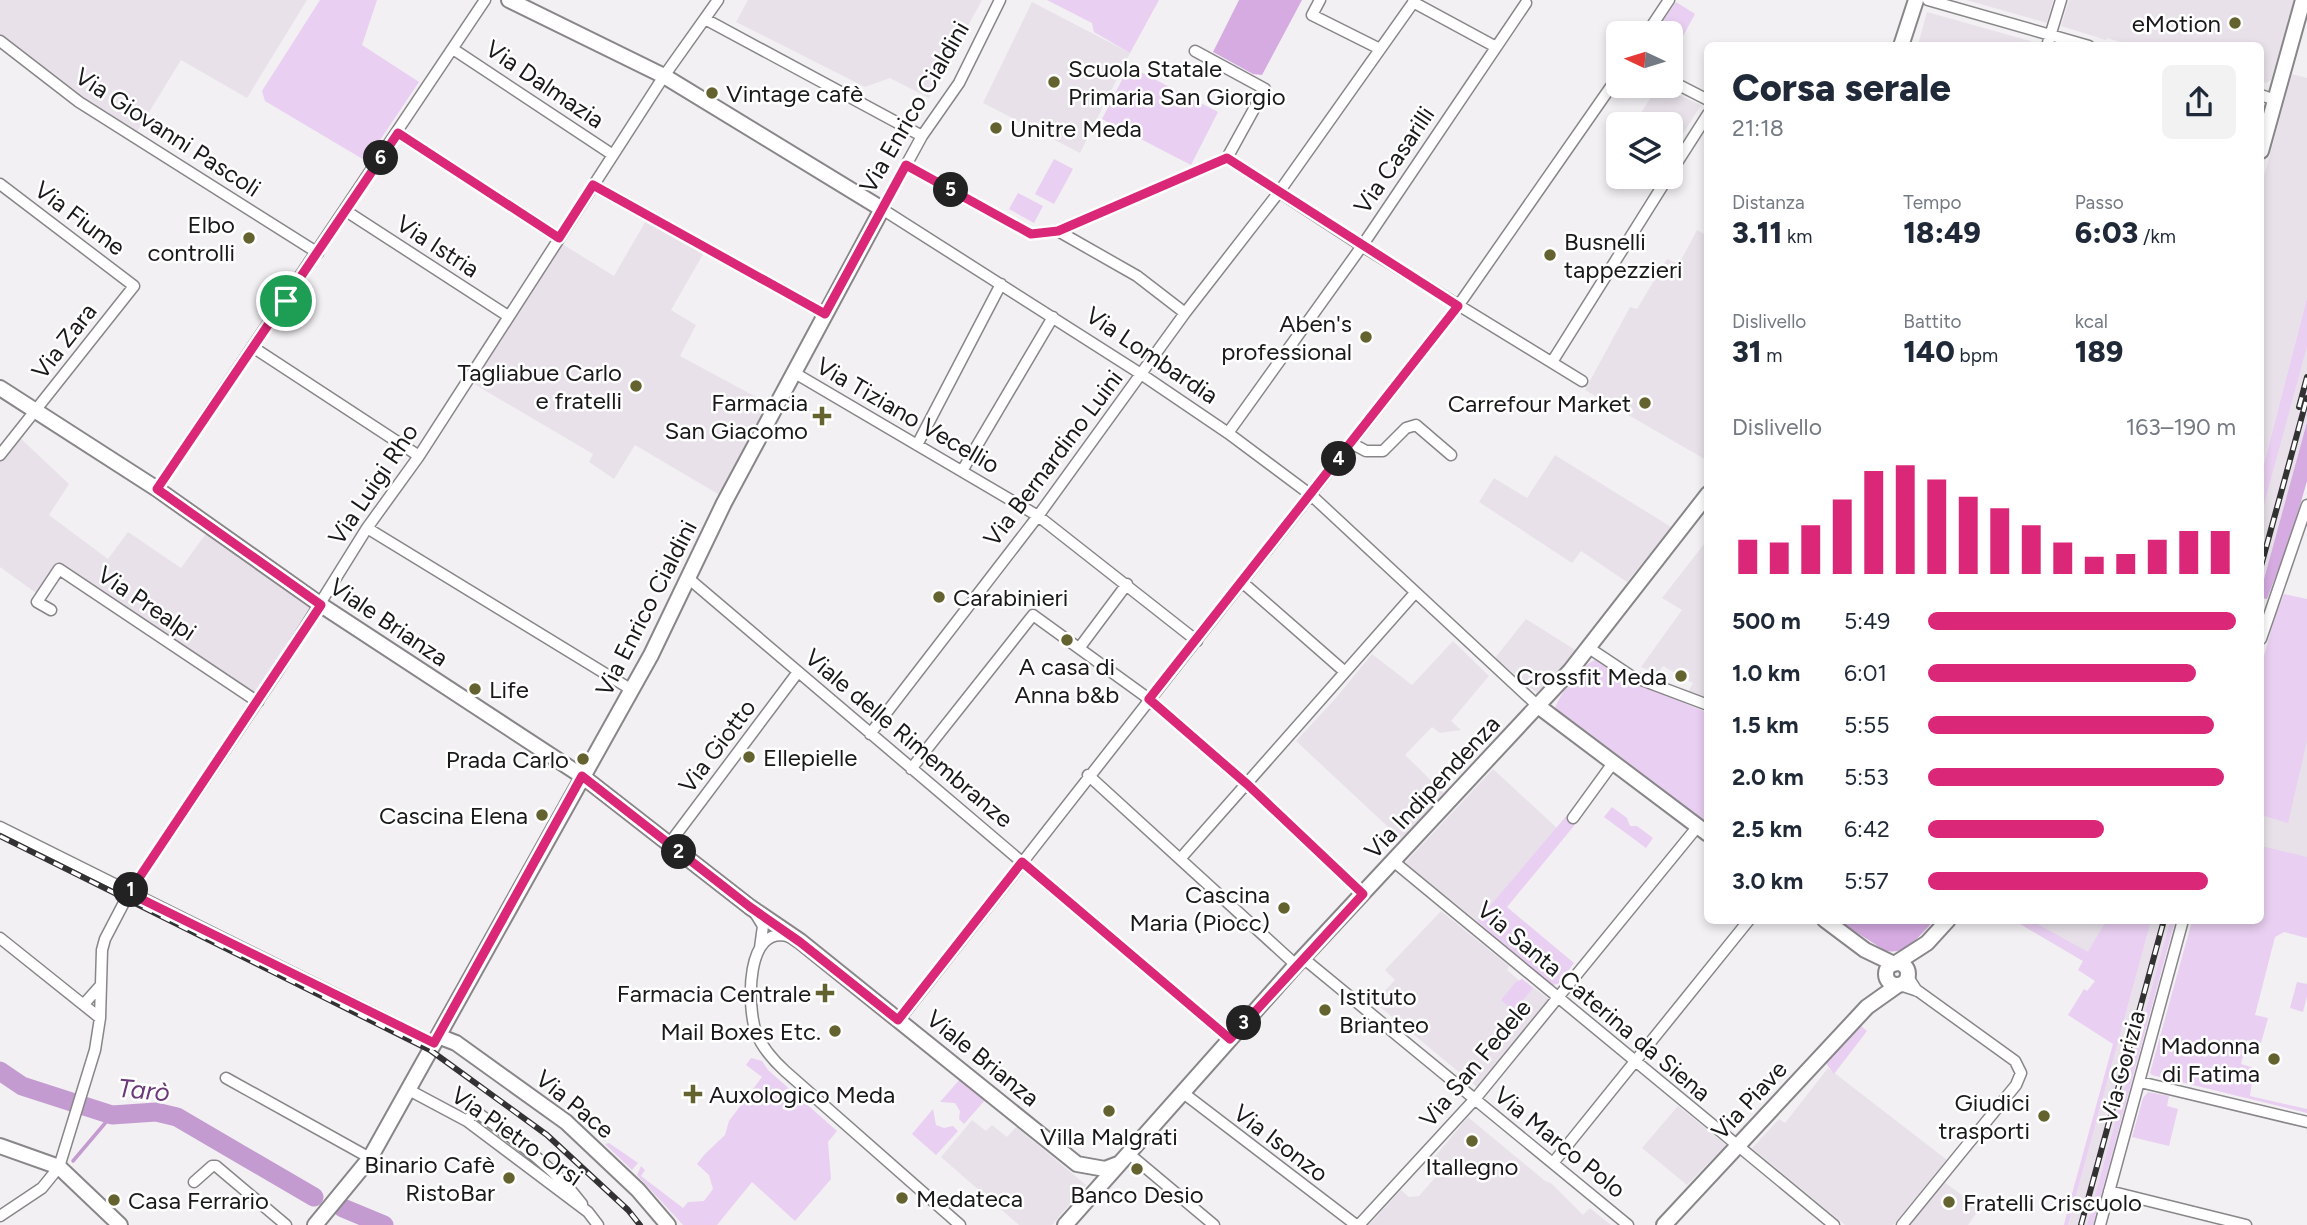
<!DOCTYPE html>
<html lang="it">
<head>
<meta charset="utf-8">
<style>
	:root { --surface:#fff; --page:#f2f2f3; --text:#1f2937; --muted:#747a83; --accent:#db2777 }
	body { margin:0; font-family:Figtree,sans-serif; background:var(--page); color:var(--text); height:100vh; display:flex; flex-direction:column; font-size:26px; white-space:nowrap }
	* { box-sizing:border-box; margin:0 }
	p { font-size:23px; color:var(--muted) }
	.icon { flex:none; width:38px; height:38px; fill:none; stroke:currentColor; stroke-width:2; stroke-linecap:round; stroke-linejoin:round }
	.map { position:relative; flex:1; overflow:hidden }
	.panel { position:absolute; left:1704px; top:42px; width:560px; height:882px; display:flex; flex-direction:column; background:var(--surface); border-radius:10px; box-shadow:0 4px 10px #0003 }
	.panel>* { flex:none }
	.needle { width:46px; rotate:274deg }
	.controls { position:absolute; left:1606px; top:21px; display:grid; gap:14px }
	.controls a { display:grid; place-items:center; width:77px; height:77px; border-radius:10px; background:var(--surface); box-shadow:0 4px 10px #0003; font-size:35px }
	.pin { position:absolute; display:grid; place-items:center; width:60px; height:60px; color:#fff; margin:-30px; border:4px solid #fff; border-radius:50%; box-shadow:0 2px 7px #0007 }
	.km { position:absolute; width:35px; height:35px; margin:-18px; border-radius:50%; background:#222; color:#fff; font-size:19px; line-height:35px; text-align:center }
	.round { display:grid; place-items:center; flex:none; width:74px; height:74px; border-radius:10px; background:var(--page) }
	.headline { display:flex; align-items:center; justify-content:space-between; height:119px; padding:0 28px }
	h1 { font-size:38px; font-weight:800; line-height:52px }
	.metrics { display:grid; grid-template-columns:repeat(3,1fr); gap:10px; height:119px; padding:7px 28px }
	.metrics div { display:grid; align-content:center }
	.metrics b { font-size:30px; font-weight:800 }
	.metrics small { font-size:19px; font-weight:400 }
	.metrics p { font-size:19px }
	.chart { height:196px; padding:14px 28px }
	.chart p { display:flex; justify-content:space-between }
	.chart svg { width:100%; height:126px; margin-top:7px; stroke:var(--accent); stroke-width:6 }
	ul { padding:0 28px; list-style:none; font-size:23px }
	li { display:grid; grid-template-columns:112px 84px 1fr; align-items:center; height:52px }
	li i { height:18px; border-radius:9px; background:var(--accent) }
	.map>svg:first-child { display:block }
	.built { fill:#e8e1ea }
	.green { fill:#e9cff1 }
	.forest { fill:#d5abe1 }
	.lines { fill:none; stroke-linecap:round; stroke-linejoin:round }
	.stream { stroke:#c49bd0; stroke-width:3.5 }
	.river { stroke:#c49bd0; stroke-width:19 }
	.street-casing { stroke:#888689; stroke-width:13 }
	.secondary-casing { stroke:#888689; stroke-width:18 }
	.street { stroke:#fff; stroke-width:10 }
	.secondary { stroke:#fff; stroke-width:14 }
	.rail-casing { stroke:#333233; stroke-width:6 }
	.rail { stroke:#fff; stroke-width:3.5; stroke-dasharray:10; stroke-linecap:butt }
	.route-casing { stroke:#fff; stroke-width:14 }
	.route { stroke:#db2777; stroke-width:9 }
	.poi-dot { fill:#646330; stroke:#fff; stroke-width:2.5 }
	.labels { text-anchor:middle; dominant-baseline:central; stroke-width:5; stroke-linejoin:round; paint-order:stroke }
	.poi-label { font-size:24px; fill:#1a191a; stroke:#fff; text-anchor:end }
	.street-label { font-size:24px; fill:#1a191a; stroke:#fff }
	.water-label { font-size:26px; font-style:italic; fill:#6b3879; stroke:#fff }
</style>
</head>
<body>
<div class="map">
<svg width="2307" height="1225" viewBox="0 0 2307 1225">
	<rect width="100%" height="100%" fill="#f2f0f3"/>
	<path class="built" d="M0,0H307L247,98L181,60L135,135L80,100L0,38Z
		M748,0H982L929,98L890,78L865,87L736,22Z
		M1966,0H2053L2047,23Z
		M2069,0H2294L2271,80L2266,83L2261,82V46H2134L2107,38L2106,40L2061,26Z
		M1032,2L1130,53L1080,153L983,103Z
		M1927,12L2041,44L2040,45H1918Z
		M2292,74L2307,78V298L2261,474V187Z
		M1658,86L1701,105L1671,153V124H1634Z
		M648,217L705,251L671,310L696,325L680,356L773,406L723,497L635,445L614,479L589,462L593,454L469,381L559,242L614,276Z
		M1697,230L1708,236V461L1585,390L1630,307L1637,309L1667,259L1679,264Z
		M2307,347V422L2261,590V516Z
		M18,436L69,484L49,515L108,559L128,532L181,568L210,528L319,605L258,700L56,565L36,593L0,567V459Z
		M1555,455L1671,527L1627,582L1581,551L1572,563L1479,502L1494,478L1527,498Z
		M1705,543L1708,544V700L1688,692L1693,683L1663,666L1658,674L1641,667L1682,610L1662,598Z
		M1526,619L1577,651L1537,693L1495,658Z
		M1453,641L1489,676L1451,721L1461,730L1440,733L1432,727L1405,755L1444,793L1401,839L1296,741L1335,699L1372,654L1412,685Z
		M2261,667L2307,670V867L2261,855Z
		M1493,769L1557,828L1477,921L1405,863Z
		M1441,911L1509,966L1507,970L1520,981L1522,979L1549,999L1477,1087L1374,1002L1395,980L1385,970Z
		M2015,921H2106L2085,962Z
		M2151,921H2170L2087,1225H2068Z
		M1828,1068L1947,1160L1893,1225H1845L1752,1148L1779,1119L1785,1123Z
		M1678,1106L1726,1145L1687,1185L1642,1148Z
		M1468,1117L1545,1181L1551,1183L1583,1215L1590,1208L1611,1225H1369L1401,1190L1409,1197L1419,1196L1438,1174L1428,1165Z
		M972,1120L986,1131L992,1125L1007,1137L1016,1127L1086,1185L1052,1225H1019L941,1157Z
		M1944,1182L1980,1208L1968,1225H1910Z"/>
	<path class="green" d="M320,0H377L362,45L419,82L366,161L265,101L262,91Z
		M1047,0H1159L1130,53L1094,32L1092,23Z
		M1676,2L1695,14L1671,58V33H1654Z
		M1129,66L1218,112L1191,165L1102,119Z
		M1054,159L1073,169L1054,204L1035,194Z
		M1018,193L1043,206L1034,223L1009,209Z
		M2307,298V347L2261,516V475Z
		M2284,594L2307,599V741L2288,823L2261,815V667L2275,616Z
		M1595,660L1638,684L1708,713V825L1555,711C1554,700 1584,663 1595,660Z
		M1612,807L1627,818L1630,826H1637L1653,838L1646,848L1604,817Z
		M1568,814L1578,821L1507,907L1574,963L1558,984L1552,985L1477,921Z
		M2261,846L2307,857V938L2284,932L2275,937L2255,1015L2268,1018L2261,1043L2247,1040L2241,1064L2254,1068L2250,1096L2307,1109V1113L2152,1075L2150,1073L2192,921L2261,920Z
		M2015,921H2032L2088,952L2106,921H2151L2068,1225H2064L2067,1212L2113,1044L2068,1015L2084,989L2087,991L2095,981L2078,970L2083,961Z
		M2170,921H2175L2093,1225H2087Z
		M1522,979L1533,988L1514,1011L1501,1000L1515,983Z
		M2297,982L2307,984V996L2303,1012L2290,1008Z
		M1860,1025L1867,1031L1834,1074L1825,1062Z
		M751,1058L762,1061L768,1070L837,1131L828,1142L831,1179L795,1221L752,1182L717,1225H683L637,1175L641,1166L645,1170L641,1176L683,1208L688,1202L704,1201L713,1189L709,1175L697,1164L705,1154L725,1135L729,1121L762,1077L746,1065Z
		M961,1078L986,1099L964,1124L959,1119L960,1111L955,1103L940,1102Z
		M2148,1092L2169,1096L2167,1106L2178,1109L2169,1146L2132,1137L2143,1098Z
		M933,1109L936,1125L944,1128L953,1126L958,1131L936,1155L912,1134Z
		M609,1143L638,1163L632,1170L605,1144Z"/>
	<path class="forest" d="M1239,0H1302L1262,75L1253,74L1213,52Z
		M2307,422V481L2291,536L2267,599L2261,598V590Z
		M1839,921H1934C1920,934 1905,958 1884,950Z"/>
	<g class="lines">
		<path class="stream" d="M73,1161L112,1115"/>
		<path class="river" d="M0,1071L22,1086L112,1115L156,1112L177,1117L314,1197
			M343,1208L384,1225"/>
		<defs>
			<path id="street" d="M1000,0L959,83L922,136L882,209L1141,374L1228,433L1311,495L1538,706
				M1320,0L1312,15L1380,49
				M1928,0L2089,46
				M1413,2L1496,47
				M705,19L922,136
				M1647,33L1669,0
				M0,41L79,102L318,253
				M2047,46L2061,0
				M453,49L613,155
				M1195,51L1265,89L1227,158
				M1671,81L1708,100
				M2261,95L2275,100
				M398,133L559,238
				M1227,158L1362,246L1582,381
				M906,165L1031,234L1058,231L1137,276L1185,313
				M1671,172L1708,114
				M0,184L134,286L0,455
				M593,185L825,314
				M346,211L508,316
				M1058,231L1227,158
				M254,348L419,456
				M1552,362L1668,177
				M793,372L1038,516L1197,641
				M1228,433L1362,246L1526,3
				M1351,443L1366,451H1383L1406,428L1416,425L1451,455
				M917,445L1001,284
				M962,471L1053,317
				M157,489L485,0
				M367,528L632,690
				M688,578L1230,1039
				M1242,582L1345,672
				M51,610L37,602L59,569L258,702
				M2261,639L2307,505
				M1080,647L1127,584
				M1589,648L1631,676L1708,705
				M870,734L1038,516L1185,313L1279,192L1415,0
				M911,769L1033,615L1149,699L1248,785L1363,894
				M1088,775L1296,965
				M1573,818L1613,763
				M0,827L434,1043
				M669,844L798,672
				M1180,859L1414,594
				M1393,861L1834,1225
				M755,913L763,926L760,948
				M790,937C745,922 747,1007 756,1032C762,1048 773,1060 785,1071L960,1225
				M0,938L100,1018
				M1303,958L1628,1225
				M1908,977L1917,991
				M1900,985L1918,991L2015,1061L2021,1073L2016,1085L1902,1225
				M84,1004L100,986
				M899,1020L1458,306L1619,75
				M226,1078L370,1158
				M2140,1082L2307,1122
				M407,1089L467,1121L588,1212L598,1225
				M1182,1092L1356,1225
				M467,1121L473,1114L478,1113C515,1140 554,1167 582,1204
				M1128,1153L1214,1225
				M1553,1163L1749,920
				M194,1182L212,1166H216L286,1225
				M2109,1191L2246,1225
				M0,1216L42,1188L59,1167L95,1050L100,1018L102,950L105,939L129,893L276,674L367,528L419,456L664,76L718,0
				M1359,1225L1475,1099L1698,826
				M2100,1225L2183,920"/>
			<path id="secondary" d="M1901,46L1916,0
				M2261,151L2303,0
				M0,388L157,489L321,605L582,776L750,907L800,941L1077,1164L1105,1169L1118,1164
				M1538,706L1708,834
				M1825,920L1865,950L1894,964
				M1896,963L1927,943L1948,920
				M1886 974a11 11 0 1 1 22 0a11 11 0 1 1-22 0Z
				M438,1036L456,1043L566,1122L638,1190L668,1225
				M0,1146L59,1167L120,1225
				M315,1225L370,1158L651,655L724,503L882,209L664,76L509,0
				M1065,1225L1296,965L1570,671L1708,494
				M1664,1225L1867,1007L1898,985"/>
		</defs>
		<use href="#street" class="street-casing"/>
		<use href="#secondary" class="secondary-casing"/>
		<use href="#street" class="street"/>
		<use href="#secondary" class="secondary"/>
		<defs>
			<path id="rail" d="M2299,407L2307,377
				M2261,566L2307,398
				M0,836L430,1050L547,1135L628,1210L640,1225
				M2081,1225L2164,920"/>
		</defs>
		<use href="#rail" class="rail-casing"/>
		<use href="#rail" class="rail"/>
	</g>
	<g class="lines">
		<defs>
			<path id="route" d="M398,133L559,238L593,185L825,314L906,165L1031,234L1058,231L1227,158L1458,306L1149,699L1248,785L1363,894L1230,1039L1022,862L898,1020L800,942L750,907L582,776L434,1043L129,893L321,605L157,489Z"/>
		</defs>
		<use href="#route" class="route-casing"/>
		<use href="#route" class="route"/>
	</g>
	<g class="poi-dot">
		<circle cx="2235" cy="23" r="7"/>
		<circle cx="1054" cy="82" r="7"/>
		<circle cx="712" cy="93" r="7"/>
		<circle cx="996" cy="128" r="7"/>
		<circle cx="249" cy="238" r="7"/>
		<circle cx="1550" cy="255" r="7"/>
		<circle cx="1366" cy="337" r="7"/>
		<circle cx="636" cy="386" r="7"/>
		<circle cx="1645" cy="403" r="7"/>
		<path d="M818.5 405.5h7v7h7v7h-7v7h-7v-7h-7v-7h7z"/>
		<circle cx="939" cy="597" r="7"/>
		<circle cx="1067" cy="640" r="7"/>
		<circle cx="1681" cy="676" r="7"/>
		<circle cx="475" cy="689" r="7"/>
		<circle cx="749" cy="757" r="7"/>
		<circle cx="583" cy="759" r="7"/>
		<circle cx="542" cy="815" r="7"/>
		<circle cx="1284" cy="908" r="7"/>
		<path d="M821.5 982.5h7v7h7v7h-7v7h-7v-7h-7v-7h7z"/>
		<circle cx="1325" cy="1010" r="7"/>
		<circle cx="835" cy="1031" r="7"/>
		<circle cx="2274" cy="1059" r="7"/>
		<path d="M689.5 1083.5h7v7h7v7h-7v7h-7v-7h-7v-7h7z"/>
		<circle cx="1109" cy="1111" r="7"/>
		<circle cx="2044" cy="1116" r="7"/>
		<circle cx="1472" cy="1141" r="7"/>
		<circle cx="1137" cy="1169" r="7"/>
		<circle cx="509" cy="1178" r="7"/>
		<circle cx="902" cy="1198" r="7"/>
		<circle cx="114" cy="1200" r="7"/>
		<circle cx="1949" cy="1202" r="7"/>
	</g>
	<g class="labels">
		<g class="poi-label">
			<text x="2221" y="23">eMotion</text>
			<text x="1068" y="68" text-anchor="start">Scuola Statale<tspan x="1068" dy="28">Primaria San Giorgio</tspan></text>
			<text x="726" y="93" text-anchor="start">Vintage cafè</text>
			<text x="1010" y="128" text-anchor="start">Unitre Meda</text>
			<text x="235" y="224">Elbo<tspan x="235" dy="28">controlli</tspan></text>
			<text x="1564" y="241" text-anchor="start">Busnelli<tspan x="1564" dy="28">tappezzieri</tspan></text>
			<text x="1352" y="323">Aben's<tspan x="1352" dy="28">professional</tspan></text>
			<text x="622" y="372">Tagliabue Carlo<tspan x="622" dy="28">e fratelli</tspan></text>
			<text x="808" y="402">Farmacia<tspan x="808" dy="28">San Giacomo</tspan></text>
			<text x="1631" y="403">Carrefour Market</text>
			<text x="953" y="597" text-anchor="start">Carabinieri</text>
			<text x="1067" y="666" text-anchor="middle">A casa di<tspan x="1067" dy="28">Anna b&amp;b</tspan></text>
			<text x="1667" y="676">Crossfit Meda</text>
			<text x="489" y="689" text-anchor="start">Life</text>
			<text x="763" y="757" text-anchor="start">Ellepielle</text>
			<text x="569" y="759">Prada Carlo</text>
			<text x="528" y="815">Cascina Elena</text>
			<text x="1270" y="894">Cascina<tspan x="1270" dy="28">Maria (Piocc)</tspan></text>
			<text x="811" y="993">Farmacia Centrale</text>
			<text x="1339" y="996" text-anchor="start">Istituto<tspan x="1339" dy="28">Brianteo</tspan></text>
			<text x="821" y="1031">Mail Boxes Etc.</text>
			<text x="2260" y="1045">Madonna<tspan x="2260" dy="28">di Fatima</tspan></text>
			<text x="709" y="1094" text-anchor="start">Auxologico Meda</text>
			<text x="2030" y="1102">Giudici<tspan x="2030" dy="28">trasporti</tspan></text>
			<text x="1109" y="1136" text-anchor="middle">Villa Malgrati</text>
			<text x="495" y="1164">Binario Cafè<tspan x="495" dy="28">RistoBar</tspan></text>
			<text x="1472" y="1166" text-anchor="middle">Itallegno</text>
			<text x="1137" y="1194" text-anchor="middle">Banco Desio</text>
			<text x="916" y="1198" text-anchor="start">Medateca</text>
			<text x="128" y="1200" text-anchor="start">Casa Ferrario</text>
			<text x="1963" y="1202" text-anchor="start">Fratelli Criscuolo</text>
		</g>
		<g class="street-label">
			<text transform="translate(545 84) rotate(34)">Via Dalmazia</text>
			<text transform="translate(914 107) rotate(-60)">Via Enrico Cialdini</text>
			<text transform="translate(168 132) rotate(33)">Via Giovanni Pascoli</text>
			<text transform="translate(1394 160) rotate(-56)">Via Casarilli</text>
			<text transform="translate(80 218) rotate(37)">Via Fiume</text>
			<text transform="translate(438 246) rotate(33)">Via Istria</text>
			<text transform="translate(64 341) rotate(-52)">Via Zara</text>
			<text transform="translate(1152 355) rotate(34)">Via Lombardia</text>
			<text transform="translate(908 415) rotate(30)">Via Tiziano Vecellio</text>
			<text transform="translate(1053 458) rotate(-53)">Via Bernardino Luini</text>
			<text transform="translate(373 484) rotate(-56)">Via Luigi Rho</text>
			<text transform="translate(147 603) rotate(34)">Via Prealpi</text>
			<text transform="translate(646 608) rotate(-63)">Via Enrico Cialdini</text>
			<text transform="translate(389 622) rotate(34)">Viale Brianza</text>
			<text transform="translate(909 738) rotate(40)">Viale delle Rimembranze</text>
			<text transform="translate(717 746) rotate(-53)">Via Giotto</text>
			<text transform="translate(1432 787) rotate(-47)">Via Indipendenza</text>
			<text transform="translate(1594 1001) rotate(40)">Via Santa Caterina da Siena</text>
			<text transform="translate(983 1058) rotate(39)">Viale Brianza</text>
			<text transform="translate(1475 1063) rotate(-50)">Via San Fedele</text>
			<text transform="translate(2122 1067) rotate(-75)">Via Gorizia</text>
			<text transform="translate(1749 1100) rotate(-47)">Via Piave</text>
			<text transform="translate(575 1104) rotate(39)">Via Pace</text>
			<text transform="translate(517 1136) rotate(35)">Via Pietro Orsi</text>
			<text transform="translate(1560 1142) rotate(39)">Via Marco Polo</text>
			<text transform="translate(1281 1143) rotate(37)">Via Isonzo</text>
		</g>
		<g class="water-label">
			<text transform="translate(144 1090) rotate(5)">Tarò</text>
		</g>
	</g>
</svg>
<div class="controls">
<a><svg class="needle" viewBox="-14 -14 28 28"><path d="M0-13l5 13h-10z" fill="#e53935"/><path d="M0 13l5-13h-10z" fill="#747a83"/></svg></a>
<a><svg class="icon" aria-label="layers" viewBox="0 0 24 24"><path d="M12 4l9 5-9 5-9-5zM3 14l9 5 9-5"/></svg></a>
</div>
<div class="pin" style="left:286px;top:301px;background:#1e9e55"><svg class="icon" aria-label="arrive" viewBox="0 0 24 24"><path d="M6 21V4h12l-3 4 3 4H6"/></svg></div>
<b class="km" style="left:131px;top:890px">1</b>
<b class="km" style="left:679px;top:852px">2</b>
<b class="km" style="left:1244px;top:1023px">3</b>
<b class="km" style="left:1339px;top:459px">4</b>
<b class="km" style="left:951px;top:190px">5</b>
<b class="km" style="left:381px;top:158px">6</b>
<section class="panel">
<div class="headline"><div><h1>Corsa serale</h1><p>21:18</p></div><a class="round"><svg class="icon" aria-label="share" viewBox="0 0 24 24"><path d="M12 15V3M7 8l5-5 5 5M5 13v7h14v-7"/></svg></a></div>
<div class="metrics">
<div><p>Distanza</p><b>3.11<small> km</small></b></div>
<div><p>Tempo</p><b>18:49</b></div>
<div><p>Passo</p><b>6:03<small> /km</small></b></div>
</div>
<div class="metrics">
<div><p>Dislivello</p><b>31<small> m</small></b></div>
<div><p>Battito</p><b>140<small> bpm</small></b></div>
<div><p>kcal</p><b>189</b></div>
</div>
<div class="chart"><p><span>Dislivello</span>163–190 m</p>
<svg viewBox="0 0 160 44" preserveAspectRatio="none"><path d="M5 44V32M15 44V33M25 44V27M35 44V18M45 44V8M55 44V6M65 44V11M75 44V17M85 44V21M95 44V27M105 44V33M115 44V38M125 44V37M135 44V32M145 44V29M155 44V29"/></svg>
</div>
<ul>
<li><b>500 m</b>5:49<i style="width:100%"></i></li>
<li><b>1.0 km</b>6:01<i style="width:87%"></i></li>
<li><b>1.5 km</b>5:55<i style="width:93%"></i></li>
<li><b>2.0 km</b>5:53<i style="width:96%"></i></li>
<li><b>2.5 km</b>6:42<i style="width:57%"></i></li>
<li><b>3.0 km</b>5:57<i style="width:91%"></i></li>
</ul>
</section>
</div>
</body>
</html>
